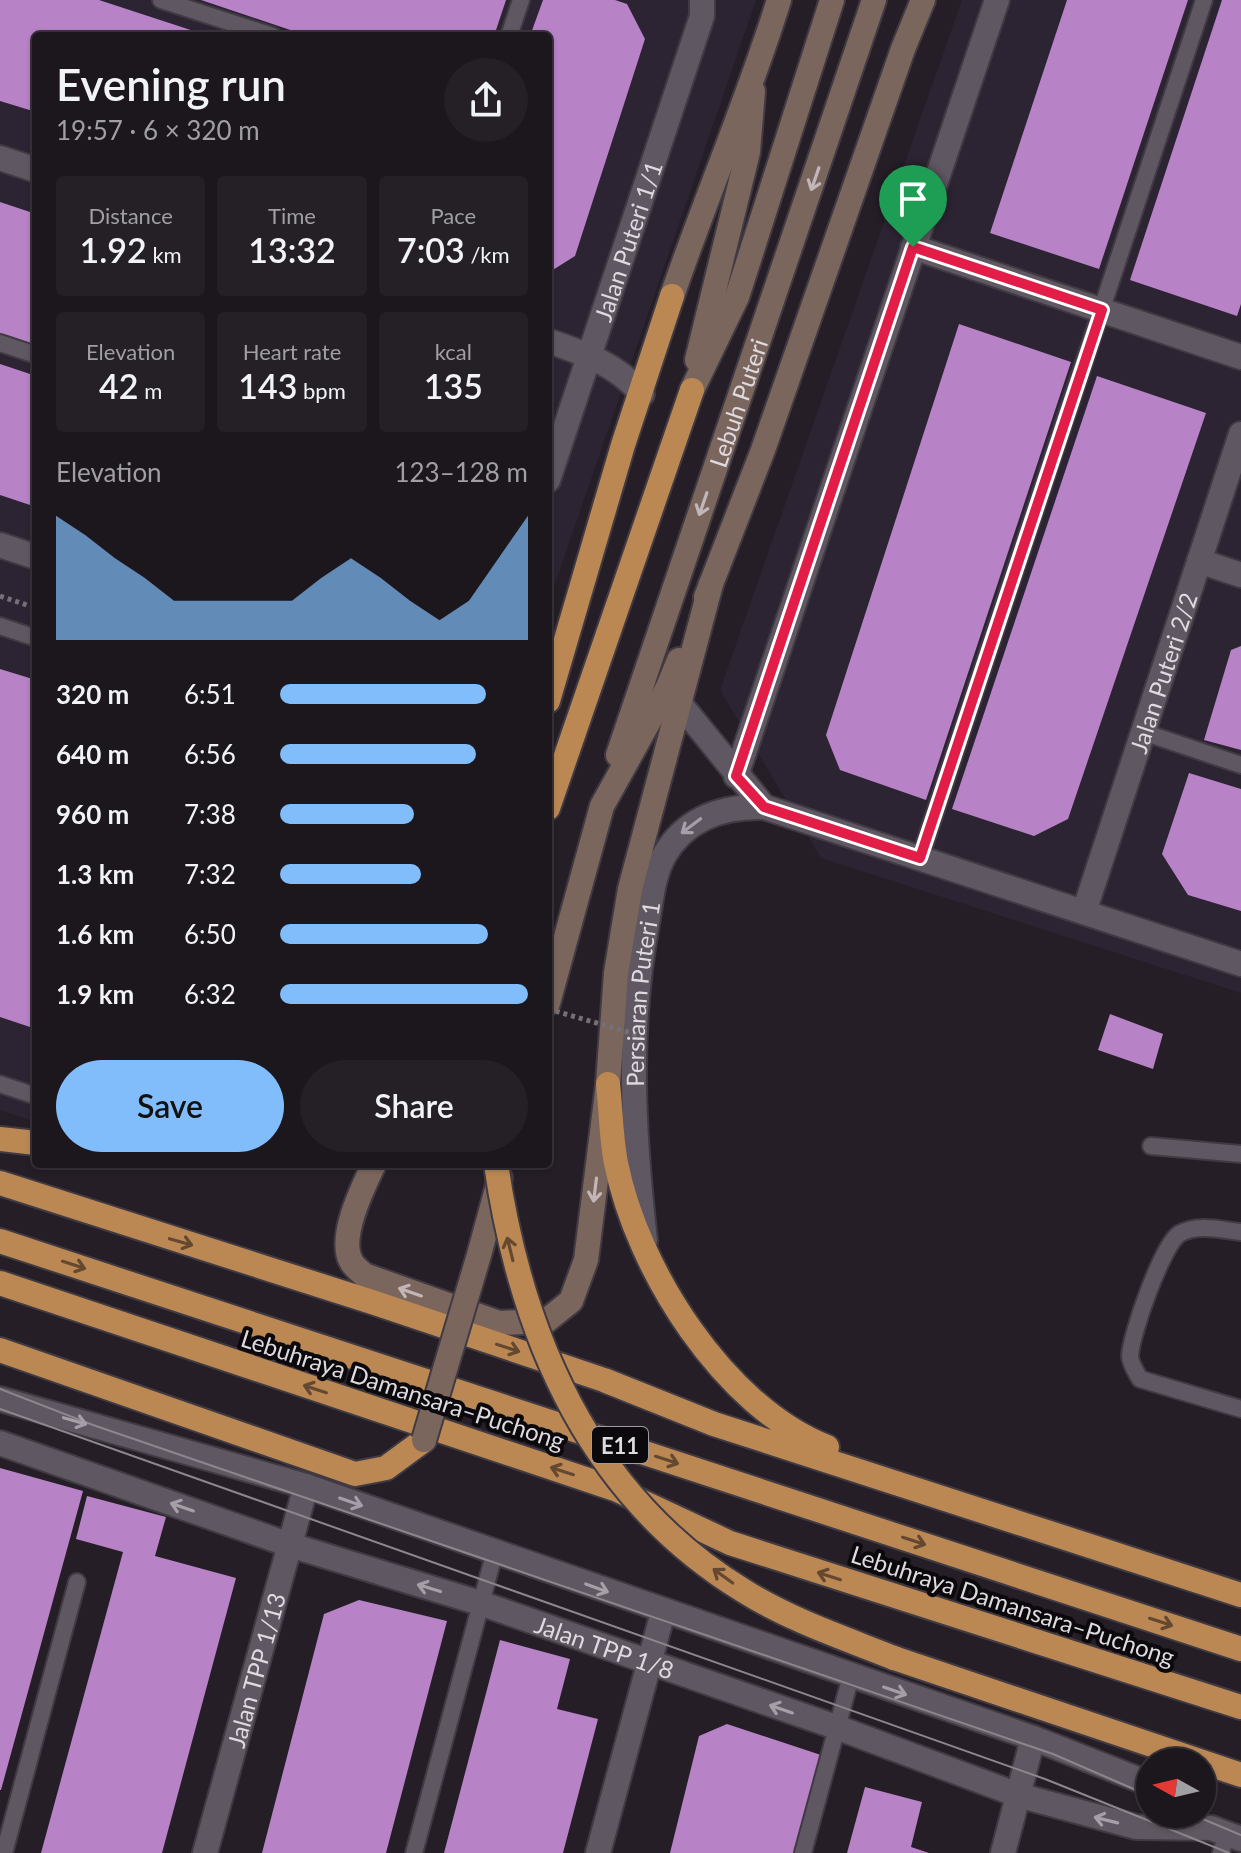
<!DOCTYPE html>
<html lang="en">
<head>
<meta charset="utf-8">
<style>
	:root { --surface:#1c161d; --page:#251f26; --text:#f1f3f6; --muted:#a09fa4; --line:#3a353b; --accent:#80bdfa }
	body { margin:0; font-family:Lato,sans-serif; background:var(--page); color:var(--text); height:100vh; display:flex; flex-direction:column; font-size:30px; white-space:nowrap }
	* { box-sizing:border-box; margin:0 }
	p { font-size:26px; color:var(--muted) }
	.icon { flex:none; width:44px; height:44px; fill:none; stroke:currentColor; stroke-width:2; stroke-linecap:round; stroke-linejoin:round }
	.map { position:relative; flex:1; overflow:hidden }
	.side { position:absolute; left:32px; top:32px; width:520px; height:1136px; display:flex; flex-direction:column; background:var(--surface); border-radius:8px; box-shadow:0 2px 6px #0004,0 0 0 2px var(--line) }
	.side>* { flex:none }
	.needle { width:52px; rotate:278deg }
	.controls { position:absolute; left:1136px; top:1748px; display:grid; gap:16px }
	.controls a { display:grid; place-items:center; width:80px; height:80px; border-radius:50%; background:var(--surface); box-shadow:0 2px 6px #0004,0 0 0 2px var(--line); font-size:40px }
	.pin { position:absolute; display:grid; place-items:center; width:68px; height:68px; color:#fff; margin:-82px -34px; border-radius:50% 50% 50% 0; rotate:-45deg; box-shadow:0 0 8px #0007 }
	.pin .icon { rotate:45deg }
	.round { display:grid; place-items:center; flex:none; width:84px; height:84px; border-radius:42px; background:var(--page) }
	.summary { display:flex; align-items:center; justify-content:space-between; height:136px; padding:0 24px }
	h1 { font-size:44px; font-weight:600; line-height:60px }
	.figures { display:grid; grid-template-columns:repeat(3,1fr); gap:12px; height:136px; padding:8px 24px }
	.figures div { display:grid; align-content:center; border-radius:8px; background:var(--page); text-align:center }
	.figures b { font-size:34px; font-weight:600 }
	.figures small { font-size:22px; font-weight:400 }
	.figures p { font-size:22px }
	.chart { height:224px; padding:16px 24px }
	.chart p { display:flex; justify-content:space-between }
	.chart svg { width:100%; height:144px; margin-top:8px; fill:var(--accent); opacity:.7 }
	.action { display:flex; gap:16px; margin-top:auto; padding:16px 24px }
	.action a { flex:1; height:92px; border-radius:48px; background:var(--accent); color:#111; font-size:32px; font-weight:600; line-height:92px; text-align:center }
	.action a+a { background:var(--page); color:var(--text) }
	ul { padding:0 24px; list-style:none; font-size:26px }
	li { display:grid; grid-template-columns:128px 96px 1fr; align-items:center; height:60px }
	li i { height:20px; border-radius:10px; background:var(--accent) }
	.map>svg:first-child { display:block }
	.commercial { fill:#2d2433 }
	.building { fill:#b782c6 }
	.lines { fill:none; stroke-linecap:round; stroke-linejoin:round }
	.service-casing { stroke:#403a42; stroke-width:20 }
	.minor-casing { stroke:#403a42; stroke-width:28 }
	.tertiary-casing { stroke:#403a42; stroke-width:28 }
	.secondary-casing { stroke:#403a42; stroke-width:28 }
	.motorway-casing { stroke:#403a42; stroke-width:28 }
	.path { stroke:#756f77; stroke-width:5; stroke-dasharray:4 4; stroke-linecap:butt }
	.service { stroke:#5f5761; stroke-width:16 }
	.minor { stroke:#5f5761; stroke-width:24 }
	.tertiary { stroke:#5f5761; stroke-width:24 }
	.secondary { stroke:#7b665d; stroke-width:24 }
	.motorway { stroke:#bb8854; stroke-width:24 }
	.tram { stroke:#8c868d; stroke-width:2 }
	.secondary-bridge-casing { stroke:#403a42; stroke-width:28; stroke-linecap:butt }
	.motorway-bridge-casing { stroke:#403a42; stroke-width:28; stroke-linecap:butt }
	.path-bridge { stroke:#756f77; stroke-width:5; stroke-dasharray:4 4; stroke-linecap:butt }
	.secondary-bridge { stroke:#7b665d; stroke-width:24 }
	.motorway-bridge { stroke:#bb8854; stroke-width:24 }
	.oneway { stroke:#c1b7b9 }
	.oneway2 { stroke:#a59fa7 }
	.oneway3 { stroke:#644830 }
	.route-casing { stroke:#fff; stroke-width:16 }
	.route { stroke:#e11d48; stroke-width:10 }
	.labels { text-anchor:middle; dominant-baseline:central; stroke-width:8; stroke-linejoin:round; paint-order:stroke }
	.shield { fill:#0c090d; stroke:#a09ba1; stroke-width:2 }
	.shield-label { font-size:22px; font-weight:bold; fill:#dfdae0 }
	.street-label { font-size:24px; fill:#dfdae0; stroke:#0c090d }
</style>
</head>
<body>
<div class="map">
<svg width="1241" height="1853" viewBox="0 0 1241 1853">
	<rect width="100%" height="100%" fill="#251e27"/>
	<path class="commercial" d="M0,0H756L548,604V36H36V1122L0,1110Z
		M962,0H1241V993L821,858L720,690Z"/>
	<path class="building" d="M0,0H99L209,36H36V112L0,101Z
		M201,0H506L494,36H308Z
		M543,0H615L627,4L645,39L575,256L548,273V36H530Z
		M1067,0H1188L1099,269L990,233Z
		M1222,0H1241V304L1237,316L1130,280Z
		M0,202L36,214V346L0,334Z
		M959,324L1071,362L926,800L840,770L826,735Z
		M0,364L36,376V507L0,495Z
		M1097,376L1206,413L1068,819L1034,836L952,809Z
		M1241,646V750L1204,740L1231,650Z
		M0,669L36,680V1029L0,1017Z
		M1189,773L1241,789V911L1188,895L1162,854Z
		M1110,1014L1163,1034L1153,1069L1098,1050Z
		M0,1468L83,1491L1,1790H0Z
		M87,1496L166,1517L155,1556L236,1578L162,1853H41L123,1552L76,1539Z
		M359,1600L447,1621L386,1853H262L324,1614Z
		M500,1640L570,1659L557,1709L598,1719L563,1853H444Z
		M727,1724L824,1756L798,1853H670L699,1736Z
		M865,1787L922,1802L911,1847L929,1853H847Z"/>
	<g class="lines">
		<defs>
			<path id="service" d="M161,0L273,36
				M509,36L521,0
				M0,343L36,355
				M0,626L36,638
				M1143,732L1241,765
				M920,858L1204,0
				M0,1084L36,1096
				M1151,1146L1241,1154
				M1241,1232C1221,1230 1198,1223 1179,1234C1162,1246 1131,1334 1130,1356C1130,1363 1136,1372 1140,1379L1241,1409
				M4,1853L77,1582
				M414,1853L495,1551
				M803,1853L851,1676
				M1221,1853L1227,1833"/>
			<g id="minor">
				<path d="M0,158L36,170"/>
				<path d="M913,247L1241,357"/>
				<path d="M548,341C584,353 616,364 642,394"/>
				<path id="s1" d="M548,480L702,16V0"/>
				<path d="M0,545L36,557"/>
				<path d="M1199,561L1241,575"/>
				<path d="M736,776L997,0"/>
				<path id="s2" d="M1084,912L1241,434"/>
				<path d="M0,1399L306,1486L1033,1738L1150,1784"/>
				<path id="s3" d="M0,1443L290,1545L480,1603L836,1727L1018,1795L1136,1827L1211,1828L1241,1839"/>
				<path id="s4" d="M205,1853L306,1486"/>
				<path d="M598,1853L663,1612"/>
				<path d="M1003,1853L1033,1738"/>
			</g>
			<g id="tertiary">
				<path d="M680,704L764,807"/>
				<path id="s5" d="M645,1241C633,1133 627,1031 647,924C651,901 653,874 665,854C687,817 724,806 764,807L1241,964"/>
			</g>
			<g id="secondary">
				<path d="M672,296C706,197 748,100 779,0"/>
				<path d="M697,360L748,152L753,91"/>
				<path d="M692,390L737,297L832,0"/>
				<path d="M706,597L763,450L903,49L923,0"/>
				<path id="s6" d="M618,755L874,0"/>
				<path d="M548,1003L602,806L668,687L679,660"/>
				<path d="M374,1164C363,1187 338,1237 351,1261C353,1266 360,1271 364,1275L499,1323L546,1321L571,1301L586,1260L608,1084L616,973L630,889L711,584"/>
				<path d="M479,1255L500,1178"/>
			</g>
			<path id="motorway" d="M548,701L623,445L672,296
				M548,808L692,390
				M608,1084C611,1110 611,1138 616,1163C637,1269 724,1407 827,1447
				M0,1139L36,1143
				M0,1183L375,1303L604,1380L714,1424L1241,1595
				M0,1241L1241,1649
				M0,1283L615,1489L730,1543L1241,1707
				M0,1350L355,1474L386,1468L424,1440
				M894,1658L1241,1775"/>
		</defs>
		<use href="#service" class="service-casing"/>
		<use href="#minor" class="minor-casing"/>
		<use href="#tertiary" class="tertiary-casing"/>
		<use href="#secondary" class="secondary-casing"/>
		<use href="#motorway" class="motorway-casing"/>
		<path class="path" d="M0,596L36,608"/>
		<use href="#service" class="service"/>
		<use href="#minor" class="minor"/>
		<use href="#tertiary" class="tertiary"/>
		<use href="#secondary" class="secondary"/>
		<use href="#motorway" class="motorway"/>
		<path class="tram" d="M0,1389L93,1425L1053,1754L1150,1796
			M0,1409L1045,1779L1229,1853
			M1191,1814L1241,1835"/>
		<defs>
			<path id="secondary-bridge" d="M424,1440L479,1255"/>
			<path id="motorway-bridge" d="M496,1164C521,1336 590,1497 744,1591C790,1620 844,1638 894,1658"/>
		</defs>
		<use href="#secondary-bridge" class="secondary-bridge-casing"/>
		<use href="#motorway-bridge" class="motorway-bridge-casing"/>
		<path class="path-bridge" d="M548,1009L642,1036"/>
		<use href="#secondary-bridge" class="secondary-bridge"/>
		<use href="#motorway-bridge" class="motorway-bridge"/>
	</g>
	<defs><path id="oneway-shaft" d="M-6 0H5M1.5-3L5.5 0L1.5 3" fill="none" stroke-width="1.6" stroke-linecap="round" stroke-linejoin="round" transform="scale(2)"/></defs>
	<g class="oneway">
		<use href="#oneway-shaft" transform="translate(815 179) rotate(109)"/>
		<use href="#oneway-shaft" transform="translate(703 504) rotate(109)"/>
		<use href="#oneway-shaft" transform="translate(595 1190) rotate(97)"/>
		<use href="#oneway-shaft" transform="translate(410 1292) rotate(-161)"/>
	</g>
	<g class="oneway2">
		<use href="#oneway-shaft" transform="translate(691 826) rotate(143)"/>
		<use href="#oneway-shaft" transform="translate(75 1421) rotate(16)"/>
		<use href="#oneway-shaft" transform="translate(351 1502) rotate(19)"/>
		<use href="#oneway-shaft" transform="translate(182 1507) rotate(-161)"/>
		<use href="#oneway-shaft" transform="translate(429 1588) rotate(-163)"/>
		<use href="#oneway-shaft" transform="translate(597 1588) rotate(20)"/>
		<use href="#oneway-shaft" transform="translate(895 1691) rotate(19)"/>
		<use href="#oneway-shaft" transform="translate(781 1709) rotate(-161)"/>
		<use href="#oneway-shaft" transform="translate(1106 1820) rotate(-166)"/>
	</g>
	<g class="oneway3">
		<use href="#oneway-shaft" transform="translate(181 1242) rotate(16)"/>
		<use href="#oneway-shaft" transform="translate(510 1249) rotate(-104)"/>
		<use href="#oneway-shaft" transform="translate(74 1265) rotate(18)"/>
		<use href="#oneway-shaft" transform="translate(508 1348) rotate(18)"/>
		<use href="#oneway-shaft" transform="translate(315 1389) rotate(-162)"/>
		<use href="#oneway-shaft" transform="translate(667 1460) rotate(18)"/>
		<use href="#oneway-shaft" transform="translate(562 1471) rotate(-162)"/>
		<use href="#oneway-shaft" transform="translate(914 1541) rotate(18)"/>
		<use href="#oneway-shaft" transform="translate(723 1576) rotate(-144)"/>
		<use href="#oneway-shaft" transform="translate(829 1576) rotate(-162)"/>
		<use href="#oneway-shaft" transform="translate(1161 1622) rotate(18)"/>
	</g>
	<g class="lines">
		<defs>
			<path id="route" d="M913,247L1102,310L920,858L764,807L736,776Z"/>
		</defs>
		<use href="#route" class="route-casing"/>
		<use href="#route" class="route"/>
	</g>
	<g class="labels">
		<rect class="shield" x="592" y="1427" width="56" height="36" rx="6"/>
		<g class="shield-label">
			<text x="620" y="1445">E11</text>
		</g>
		<g class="street-label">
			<text stroke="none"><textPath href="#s1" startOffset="252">Jalan Puteri 1/1</textPath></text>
			<text stroke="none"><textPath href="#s6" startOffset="372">Lebuh Puteri</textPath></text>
			<text stroke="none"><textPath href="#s2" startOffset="252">Jalan Puteri 2/2</textPath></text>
			<text stroke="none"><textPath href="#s5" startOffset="248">Persiaran Puteri 1</textPath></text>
			<text transform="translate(403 1389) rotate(18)">Lebuhraya Damansara–Puchong</text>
			<text transform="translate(1013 1605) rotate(18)">Lebuhraya Damansara–Puchong</text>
			<text stroke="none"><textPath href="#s3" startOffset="638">Jalan TPP 1/8</textPath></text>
			<text stroke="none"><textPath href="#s4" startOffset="190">Jalan TPP 1/13</textPath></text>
		</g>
	</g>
</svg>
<div class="controls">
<a><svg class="needle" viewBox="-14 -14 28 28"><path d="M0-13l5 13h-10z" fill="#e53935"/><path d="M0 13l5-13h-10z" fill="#a09fa4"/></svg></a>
</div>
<div class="pin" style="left:913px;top:247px;background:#1e9e55"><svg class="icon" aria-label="arrive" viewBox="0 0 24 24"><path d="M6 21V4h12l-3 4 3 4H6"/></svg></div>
<section class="side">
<div class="summary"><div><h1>Evening run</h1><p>19:57 · 6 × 320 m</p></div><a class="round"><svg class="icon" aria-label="share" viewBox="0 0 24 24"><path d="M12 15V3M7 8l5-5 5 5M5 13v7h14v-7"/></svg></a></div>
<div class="figures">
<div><p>Distance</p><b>1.92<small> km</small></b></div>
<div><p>Time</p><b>13:32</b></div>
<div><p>Pace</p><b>7:03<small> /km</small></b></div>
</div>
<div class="figures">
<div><p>Elevation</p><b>42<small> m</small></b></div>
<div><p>Heart rate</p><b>143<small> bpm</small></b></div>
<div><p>kcal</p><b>135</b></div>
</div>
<div class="chart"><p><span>Elevation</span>123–128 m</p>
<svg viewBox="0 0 160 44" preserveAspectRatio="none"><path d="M0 44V6L10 12L20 19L30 25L40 32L50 32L60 32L70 32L80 32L90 25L100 19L110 25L120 32L130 38L140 32L150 19L160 6V44z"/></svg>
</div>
<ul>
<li><b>320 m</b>6:51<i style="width:83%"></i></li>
<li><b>640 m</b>6:56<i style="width:79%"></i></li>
<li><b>960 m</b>7:38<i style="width:54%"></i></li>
<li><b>1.3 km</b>7:32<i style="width:57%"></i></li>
<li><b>1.6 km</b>6:50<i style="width:84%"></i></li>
<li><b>1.9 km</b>6:32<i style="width:100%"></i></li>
</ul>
<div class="action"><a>Save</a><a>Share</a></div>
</section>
</div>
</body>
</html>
